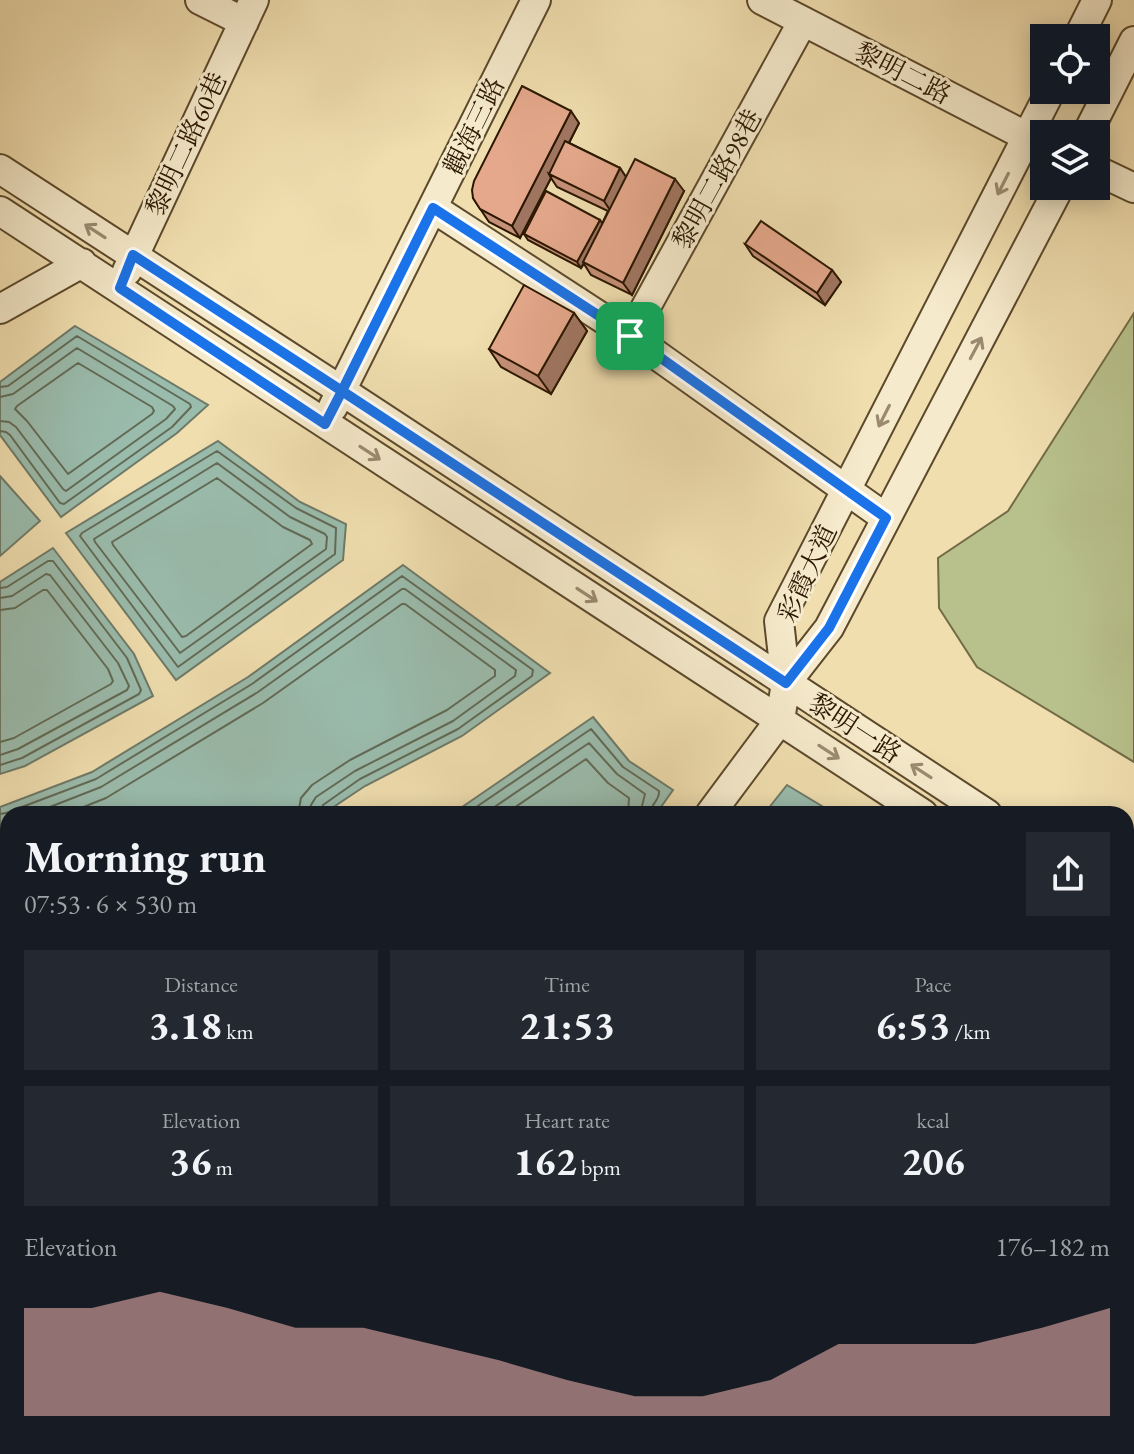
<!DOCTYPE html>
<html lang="en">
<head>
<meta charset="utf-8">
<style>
	:root { --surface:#171b24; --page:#242831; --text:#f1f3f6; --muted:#9ea1a6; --accent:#c59692 }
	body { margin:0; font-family:"EB Garamond","Noto Serif TC",serif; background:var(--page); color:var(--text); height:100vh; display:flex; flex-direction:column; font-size:30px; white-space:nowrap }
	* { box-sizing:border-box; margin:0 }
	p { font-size:26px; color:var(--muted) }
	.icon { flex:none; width:44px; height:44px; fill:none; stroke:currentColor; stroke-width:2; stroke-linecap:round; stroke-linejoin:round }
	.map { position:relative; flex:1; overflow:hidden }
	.sheet { position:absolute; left:0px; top:806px; width:1134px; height:648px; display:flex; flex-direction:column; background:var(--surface); border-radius:24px 24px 0 0; box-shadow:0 4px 20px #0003 }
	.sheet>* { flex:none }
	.buttons { position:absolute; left:1030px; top:24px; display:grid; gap:16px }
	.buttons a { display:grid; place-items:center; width:80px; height:80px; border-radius:0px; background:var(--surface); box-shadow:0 4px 20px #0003; font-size:40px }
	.pin { position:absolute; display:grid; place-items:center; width:68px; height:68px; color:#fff; margin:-34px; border-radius:16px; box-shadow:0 4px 12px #0006 }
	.round { display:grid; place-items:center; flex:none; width:84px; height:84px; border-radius:0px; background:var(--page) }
	.headline { display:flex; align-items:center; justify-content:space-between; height:136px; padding:0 24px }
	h1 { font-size:44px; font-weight:700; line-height:60px }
	.metrics { display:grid; grid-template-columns:repeat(3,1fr); gap:12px; height:136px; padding:8px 24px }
	.metrics div { display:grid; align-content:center; border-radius:0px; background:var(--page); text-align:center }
	.metrics b { font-size:40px; font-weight:700 }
	.metrics small { font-size:22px; font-weight:400 }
	.metrics p { font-size:22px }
	.chart { height:224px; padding:16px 24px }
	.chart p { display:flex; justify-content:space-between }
	.chart svg { width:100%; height:144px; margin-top:8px; fill:var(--accent); opacity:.7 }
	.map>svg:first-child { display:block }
	.green { fill:#b8c18c; stroke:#726c46; stroke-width:2 }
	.water { fill:#9abcad; stroke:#6e7a68; stroke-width:2 }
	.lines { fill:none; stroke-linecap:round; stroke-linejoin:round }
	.shore { stroke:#626a56; stroke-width:2 }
	.minor-casing { stroke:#5c492c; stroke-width:32 }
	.minor { stroke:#f5eacb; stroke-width:28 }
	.wall { fill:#c59078; stroke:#2b1700; stroke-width:2 }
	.shaded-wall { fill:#a07662; stroke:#2b1700; stroke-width:2 }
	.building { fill:#e5a88c; stroke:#2b1700; stroke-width:2 }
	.oneway { stroke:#9a8b70 }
	.route-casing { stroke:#fff; stroke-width:16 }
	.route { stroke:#1a73e8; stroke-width:10 }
	.labels { text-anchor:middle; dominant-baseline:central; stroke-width:6; stroke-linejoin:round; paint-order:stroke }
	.street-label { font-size:26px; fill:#2b1700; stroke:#f5eacb }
</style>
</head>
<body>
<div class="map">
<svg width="1134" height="1454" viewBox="0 0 1134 1454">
	<rect width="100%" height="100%" fill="#f0deaf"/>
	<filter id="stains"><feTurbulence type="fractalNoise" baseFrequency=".0025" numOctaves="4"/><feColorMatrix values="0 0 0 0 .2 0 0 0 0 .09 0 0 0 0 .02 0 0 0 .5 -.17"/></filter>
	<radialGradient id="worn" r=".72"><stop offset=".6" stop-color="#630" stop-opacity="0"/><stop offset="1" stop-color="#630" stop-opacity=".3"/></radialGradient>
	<path class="green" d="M1134,313V762L977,667L939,608L938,558L1008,511Z"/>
	<path class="water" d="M75,326L208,405L177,433L61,517L0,435V382Z
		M218,441L300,502L346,524L343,560L176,680L66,533Z
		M0,476L40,521L0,556Z
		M53,548L134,654L153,696L25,766L0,774V582Z
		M403,565L550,673L462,736L365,786L323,814H8V1025H0V807L92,772L248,677Z
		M593,717L629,761L673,790L656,814H452Z
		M787,785L835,814H764Z
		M1126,987L1134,992V1371L1126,1374Z"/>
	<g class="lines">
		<path class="shore" d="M78,363L152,407L154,411L152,414L68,474L27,421L15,409L17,406Z
			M0,387L8,386L77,336L190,404L191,407L172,427L64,504L60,503L10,435L6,432L0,431
			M0,397L13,394L77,348L173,406L175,409L166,419L66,491L63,489L16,427L9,422L0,421
			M217,451L296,508L336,528L335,554L178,667L80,536L82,533Z
			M217,463L290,517L325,534L327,537L326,549L180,653L95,542L94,539Z
			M217,478L283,527L310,540L312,544L186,636L182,637L113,545L112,542Z
			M0,588L7,587L48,561H53L127,658L141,690L139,694L22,758L0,765
			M0,598L12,596L46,574L50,575L118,663L129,686L127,690L18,749L0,755
			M0,610L15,608L43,590H47L108,669L113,681L111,684L14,738L0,742
			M0,814L6,813L96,779L252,684L402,576L533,670L532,676L458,729L360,779L323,805L320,814
			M32,814L101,787L258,692L402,589H405L516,670L515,676L453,721L355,771L316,797L311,805L310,814
			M66,814L106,798L263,703L402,604H405L495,670V676L447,710L350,760L312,785L301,798L298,814
			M466,814L591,729L623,767L659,791C660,800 650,805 650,814
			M484,814L589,743L617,774L645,794L640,814
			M505,814L586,759L608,783L629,798L628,814"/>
		<defs>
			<path id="minor" d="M200,0L244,22
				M762,0L1043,145
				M1078,38L1097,0
				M1087,134L1134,41
				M0,169L342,391L987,814
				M1096,170L1134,188
				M433,208L630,336L886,518
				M0,211L923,814
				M127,271L254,0
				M0,309L82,263
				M630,336L803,21
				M333,407L536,0
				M786,683L829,628L1060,186
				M710,814L780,720L786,683L779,621L1051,90
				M1126,905L1134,910
				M1126,947L1134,953
				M231,1454L237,1446"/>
		</defs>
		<use href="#minor" class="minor-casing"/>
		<use href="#minor" class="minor"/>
	</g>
	<path class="wall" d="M579,123L569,143L620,168L626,177L684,191L632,295L591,275L584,264L581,268L528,240L524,234L602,224L608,211L557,187L551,178L520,238L489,222L473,198Z
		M745,244L832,270L841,282L825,305L753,256Z
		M574,313L587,331L551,394L501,367L489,349Z"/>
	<path class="shaded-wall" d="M571,111L579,123L552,176L549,174L551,178L520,238L512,226Z
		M620,168L628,180L612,213L604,201Z
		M675,179L684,191L632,295L623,283Z
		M600,220L604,226L581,268L577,262Z
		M832,270L841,282L825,305L817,293Z
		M574,313L587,331L551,394L538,376Z
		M0,1223L8,1235V1297L0,1348Z"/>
	<path class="building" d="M522,86L571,111L512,226L480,209L473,198L472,190L474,181Z
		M565,141L620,168L604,201L549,174Z
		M635,159L675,179L623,283L583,262Z
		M546,191L600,220L577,262L524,234Z
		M761,221L832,270L817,293L745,244Z
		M524,285L574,313L538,376L489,349Z"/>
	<defs><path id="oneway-shaft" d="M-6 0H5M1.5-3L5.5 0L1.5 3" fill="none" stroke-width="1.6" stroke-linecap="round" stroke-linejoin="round" transform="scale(2)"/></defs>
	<g class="oneway">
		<use href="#oneway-shaft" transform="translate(1003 184) rotate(117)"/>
		<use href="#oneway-shaft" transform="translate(95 231) rotate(-147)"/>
		<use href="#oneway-shaft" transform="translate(976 348) rotate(-62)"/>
		<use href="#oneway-shaft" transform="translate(884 416) rotate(117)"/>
		<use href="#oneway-shaft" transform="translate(370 453) rotate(33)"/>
		<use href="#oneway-shaft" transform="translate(587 595) rotate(33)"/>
		<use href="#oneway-shaft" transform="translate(829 752) rotate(33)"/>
		<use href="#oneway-shaft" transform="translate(921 771) rotate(-147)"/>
	</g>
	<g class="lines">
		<defs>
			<path id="route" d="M630,336L433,208L342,391L133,255L120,288L325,424L342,391L786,683L829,628L886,518L630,336"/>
		</defs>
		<use href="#route" class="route-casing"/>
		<use href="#route" class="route"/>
	</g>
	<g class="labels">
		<g class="street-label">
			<text transform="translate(903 73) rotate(27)">黎明二路</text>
			<text transform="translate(474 126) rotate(-64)">觀海三路</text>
			<text transform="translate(186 144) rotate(-65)">黎明二路60巷</text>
			<text transform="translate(717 179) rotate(-61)">黎明二路98巷</text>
			<text transform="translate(807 573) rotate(-65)">彩霞大道</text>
			<text transform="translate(855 728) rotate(33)">黎明一路</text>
		</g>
	</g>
	<rect width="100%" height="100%" filter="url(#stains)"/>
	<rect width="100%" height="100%" fill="url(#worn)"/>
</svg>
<div class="buttons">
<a><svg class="icon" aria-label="locate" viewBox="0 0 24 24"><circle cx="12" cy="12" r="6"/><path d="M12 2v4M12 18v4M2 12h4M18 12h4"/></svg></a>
<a><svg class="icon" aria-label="layers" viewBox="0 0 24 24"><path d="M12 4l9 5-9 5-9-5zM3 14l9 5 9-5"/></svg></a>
</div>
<div class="pin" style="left:630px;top:336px;background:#1e9e55"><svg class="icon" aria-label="arrive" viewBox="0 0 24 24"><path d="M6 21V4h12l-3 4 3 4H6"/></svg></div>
<section class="sheet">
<div class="headline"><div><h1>Morning run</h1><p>07:53 · 6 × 530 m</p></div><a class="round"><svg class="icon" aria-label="share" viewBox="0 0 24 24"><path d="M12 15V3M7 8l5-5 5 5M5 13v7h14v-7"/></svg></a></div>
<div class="metrics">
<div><p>Distance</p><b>3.18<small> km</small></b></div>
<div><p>Time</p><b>21:53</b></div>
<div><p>Pace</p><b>6:53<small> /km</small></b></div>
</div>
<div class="metrics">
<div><p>Elevation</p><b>36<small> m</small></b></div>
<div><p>Heart rate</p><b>162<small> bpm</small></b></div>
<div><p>kcal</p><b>206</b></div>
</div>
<div class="chart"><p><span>Elevation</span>176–182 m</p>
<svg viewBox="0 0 160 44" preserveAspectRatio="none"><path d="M0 44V11L10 11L20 6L30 11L40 17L50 17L60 22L70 27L80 33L90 38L100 38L110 33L120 22L130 22L140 22L150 17L160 11V44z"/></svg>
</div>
</section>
</div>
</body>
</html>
